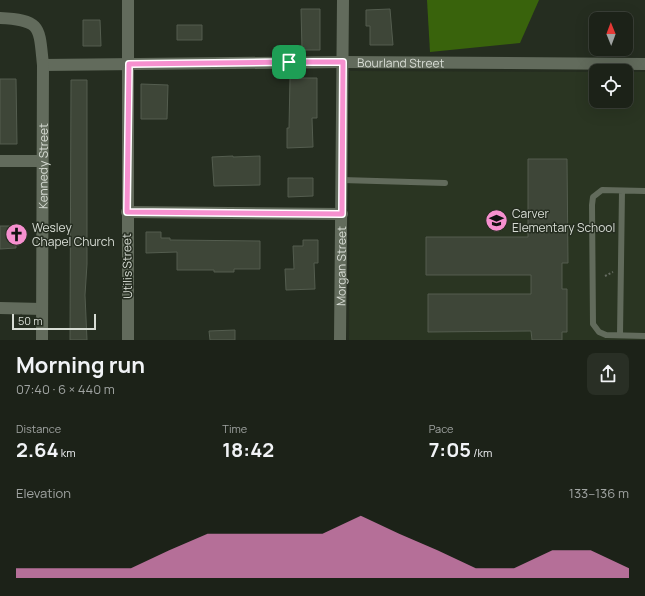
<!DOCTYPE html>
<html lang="en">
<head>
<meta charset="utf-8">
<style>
	:root { --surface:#1c2218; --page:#292f25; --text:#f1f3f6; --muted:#a0a4a2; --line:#3a3f37; --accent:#f690cf }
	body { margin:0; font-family:Manrope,sans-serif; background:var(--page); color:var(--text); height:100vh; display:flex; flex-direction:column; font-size:15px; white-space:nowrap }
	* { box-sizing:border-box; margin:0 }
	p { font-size:13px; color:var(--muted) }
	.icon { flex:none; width:22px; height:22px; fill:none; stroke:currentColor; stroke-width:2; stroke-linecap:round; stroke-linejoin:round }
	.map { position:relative; height:340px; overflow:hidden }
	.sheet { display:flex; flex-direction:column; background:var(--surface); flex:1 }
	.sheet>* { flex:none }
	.needle { width:26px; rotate:359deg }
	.fabs { position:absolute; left:589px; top:12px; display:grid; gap:8px }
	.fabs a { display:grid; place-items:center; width:44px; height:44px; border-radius:8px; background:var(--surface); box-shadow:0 4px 16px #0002,0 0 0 1px var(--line); font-size:20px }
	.scale { position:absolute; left:12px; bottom:10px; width:84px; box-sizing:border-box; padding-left:4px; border:2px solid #d7dcd4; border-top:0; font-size:11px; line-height:14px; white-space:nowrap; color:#d7dcd4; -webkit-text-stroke:3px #252d20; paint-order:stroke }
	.pin { position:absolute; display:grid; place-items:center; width:34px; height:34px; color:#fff; margin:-17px; border-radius:8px; box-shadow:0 2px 6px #0006 }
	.round { display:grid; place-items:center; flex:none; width:42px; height:42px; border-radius:8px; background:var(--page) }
	.headline { display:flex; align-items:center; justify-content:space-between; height:68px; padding:0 16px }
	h1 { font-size:22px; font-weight:700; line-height:30px }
	.stats { display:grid; grid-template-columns:repeat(3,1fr); gap:6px; height:68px; padding:4px 16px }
	.stats div { display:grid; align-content:center }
	.stats b { font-size:20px; font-weight:700 }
	.stats small { font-size:11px; font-weight:400 }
	.stats p { font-size:11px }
	.chart { height:112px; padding:8px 16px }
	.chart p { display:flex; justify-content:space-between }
	.chart svg { width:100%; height:72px; margin-top:4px; fill:var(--accent); opacity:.7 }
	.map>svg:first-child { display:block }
	.built { fill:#2a3522 }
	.forest { fill:#39630c }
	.building { fill:#3e4638; stroke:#545d4f }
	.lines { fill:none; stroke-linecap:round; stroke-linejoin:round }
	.path { stroke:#656c61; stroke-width:2; stroke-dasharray:2 2; stroke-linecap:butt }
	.lane { stroke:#626b5c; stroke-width:6 }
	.street { stroke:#626b5c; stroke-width:12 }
	.route-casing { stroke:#fff; stroke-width:8 }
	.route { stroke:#f690cf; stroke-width:5 }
	.labels { text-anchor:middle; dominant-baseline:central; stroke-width:3; stroke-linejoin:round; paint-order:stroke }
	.street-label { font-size:12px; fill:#d7dcd4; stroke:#252d20 }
	.poi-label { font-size:12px; fill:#d7dcd4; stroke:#252d20; text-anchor:start }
</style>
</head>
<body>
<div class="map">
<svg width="645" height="340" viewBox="0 0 645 340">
	<rect width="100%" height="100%" fill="#252d20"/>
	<path class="built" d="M350,71L596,72V101H626V72H645V340H349Z"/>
	<path class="forest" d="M427,0H539L520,43L430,52Z"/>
	<path class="building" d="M301,9H320V50H302Z
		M390,9L393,45H370V26H366V10Z
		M83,20H100L101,46H83Z
		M177,25H202V40H177Z
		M290,78H317V118H312L313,147L287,148V128H289Z
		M0,79H16L17,144H0Z
		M71,80H87V264L85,295L87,340H70Z
		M141,84L168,85L167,119H141Z
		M233,156V157L260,156V185L214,186L212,157Z
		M528,159H567L568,263H562V289H567V332H562V340H532L531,331L428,332V294H531V275H426V237H528Z
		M288,178H313V196L288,197Z
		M0,226H16V248L0,249Z
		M146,232H161V238H170V240L260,241V269H234V272H214V270H177V252L146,253Z
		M303,240H318V263H314L315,289L286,290L285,269H294L293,246H303Z
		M235,330V340H210L209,331Z"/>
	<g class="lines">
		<path class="path" d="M605,276L613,272"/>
		<path class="lane" d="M342,180L445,183
			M645,191L602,190L593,197L592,205L593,324L599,332L606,335L645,336
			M620,335L622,191"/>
		<g class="street">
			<path id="s1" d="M0,18C42,20 39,27 43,65L343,62L645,64"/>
			<path d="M0,161H42"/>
			<path d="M127,212L342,214"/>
			<path d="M0,308L42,309"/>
			<path id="s2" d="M42,340L43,65"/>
			<path d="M128,340V0"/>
			<path id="s3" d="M340,340L343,0"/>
		</g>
	</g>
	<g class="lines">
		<defs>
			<path id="route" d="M289,62H343L342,214L127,212L129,64Z"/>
		</defs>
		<use href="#route" class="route-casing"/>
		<use href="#route" class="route"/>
	</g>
	<defs>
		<symbol id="school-disc" viewBox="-11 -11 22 22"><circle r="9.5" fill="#f690cf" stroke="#252d20"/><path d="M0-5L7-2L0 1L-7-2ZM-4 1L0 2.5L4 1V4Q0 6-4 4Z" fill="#111"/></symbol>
		<symbol id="church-disc" viewBox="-11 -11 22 22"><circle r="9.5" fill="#f690cf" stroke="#252d20"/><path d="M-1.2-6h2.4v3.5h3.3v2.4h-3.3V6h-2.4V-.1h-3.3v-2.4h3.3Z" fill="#111"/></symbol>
	</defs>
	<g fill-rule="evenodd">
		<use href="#school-disc" x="484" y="208" width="25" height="25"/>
		<use href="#church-disc" x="4" y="222" width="25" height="25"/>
	</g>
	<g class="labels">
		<g class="street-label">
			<text stroke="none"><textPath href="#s1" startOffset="434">Bourland Street</textPath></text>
			<text stroke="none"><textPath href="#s2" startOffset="174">Kennedy Street</textPath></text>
			<text transform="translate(127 266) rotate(-91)">Utilis Street</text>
			<text stroke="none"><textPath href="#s3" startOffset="74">Morgan Street</textPath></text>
		</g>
		<g class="poi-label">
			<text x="512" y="213">Carver<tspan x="512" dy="14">Elementary School</tspan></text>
			<text x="32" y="227">Wesley<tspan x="32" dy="14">Chapel Church</tspan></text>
		</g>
	</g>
</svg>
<div class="fabs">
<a><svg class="needle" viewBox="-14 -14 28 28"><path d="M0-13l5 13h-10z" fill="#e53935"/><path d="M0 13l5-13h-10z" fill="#a0a4a2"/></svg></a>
<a><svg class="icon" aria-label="locate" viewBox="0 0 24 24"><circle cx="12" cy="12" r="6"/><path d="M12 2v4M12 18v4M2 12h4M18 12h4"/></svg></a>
</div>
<div class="scale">50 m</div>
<div class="pin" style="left:289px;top:62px;background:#1e9e55"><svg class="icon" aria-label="arrive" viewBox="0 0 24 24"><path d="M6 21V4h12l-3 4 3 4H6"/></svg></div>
</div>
<section class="sheet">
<div class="headline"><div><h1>Morning run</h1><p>07:40 · 6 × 440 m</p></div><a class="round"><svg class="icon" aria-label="share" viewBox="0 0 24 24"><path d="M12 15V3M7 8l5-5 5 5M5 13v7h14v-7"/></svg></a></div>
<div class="stats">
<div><p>Distance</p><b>2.64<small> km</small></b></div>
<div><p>Time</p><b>18:42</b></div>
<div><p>Pace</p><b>7:05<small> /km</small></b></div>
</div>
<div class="chart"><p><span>Elevation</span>133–136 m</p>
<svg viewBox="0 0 160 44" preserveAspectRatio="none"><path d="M0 44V38L10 38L20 38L30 38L40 27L50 17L60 17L70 17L80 17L90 6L100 17L110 27L120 38L130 38L140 27L150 27L160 38V44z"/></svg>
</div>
</section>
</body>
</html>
